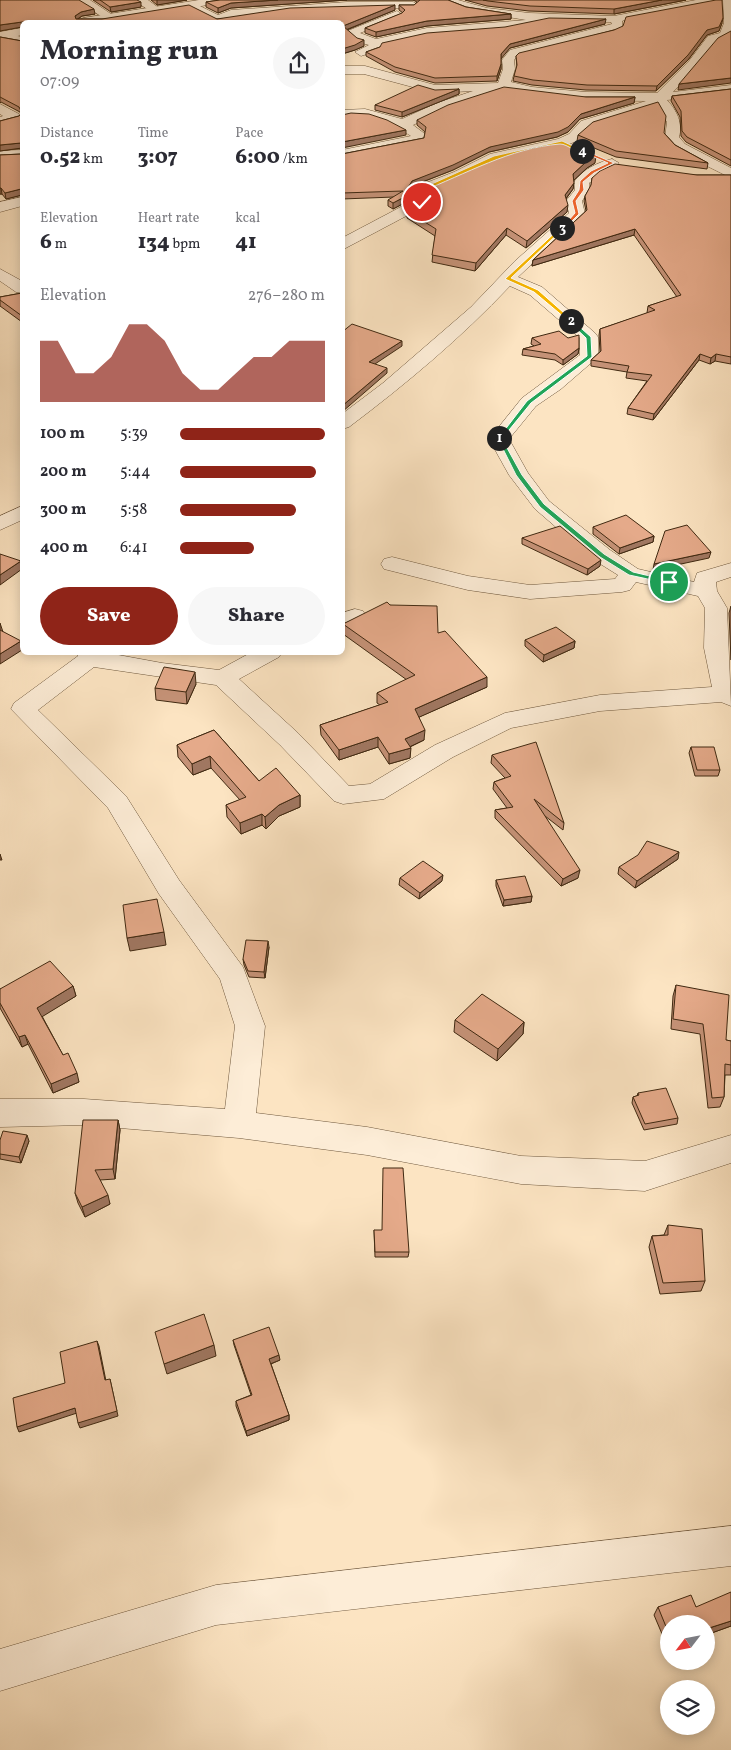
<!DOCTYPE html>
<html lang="en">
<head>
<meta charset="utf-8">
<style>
	:root { --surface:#fff; --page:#f7f7f7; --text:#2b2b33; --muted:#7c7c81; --accent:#8f2418 }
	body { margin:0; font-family:Vollkorn,serif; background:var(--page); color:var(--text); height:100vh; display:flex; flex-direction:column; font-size:19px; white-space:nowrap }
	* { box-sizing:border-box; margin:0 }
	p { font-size:16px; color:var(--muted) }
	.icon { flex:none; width:28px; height:28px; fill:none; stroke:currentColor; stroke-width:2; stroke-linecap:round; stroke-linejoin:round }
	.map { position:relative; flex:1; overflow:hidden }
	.side { position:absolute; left:20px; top:20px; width:325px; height:635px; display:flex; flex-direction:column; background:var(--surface); border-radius:8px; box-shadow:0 2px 12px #0003 }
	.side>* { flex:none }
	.needle { width:32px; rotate:238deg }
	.fabs { position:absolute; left:660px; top:1615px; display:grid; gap:10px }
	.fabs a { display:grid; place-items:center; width:55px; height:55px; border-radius:50%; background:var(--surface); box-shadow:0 2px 12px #0003; font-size:25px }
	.pin { position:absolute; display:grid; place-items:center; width:42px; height:42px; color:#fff; margin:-21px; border:2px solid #fff; border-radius:50%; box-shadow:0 1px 5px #0007 }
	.km { position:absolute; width:25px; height:25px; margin:-12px; border-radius:50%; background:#222; color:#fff; font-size:14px; line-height:25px; text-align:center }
	.round { display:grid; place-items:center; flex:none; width:52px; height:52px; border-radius:26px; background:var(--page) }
	.head { display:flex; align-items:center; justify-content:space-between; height:85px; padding:0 20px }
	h1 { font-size:28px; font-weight:800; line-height:38px }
	.stats { display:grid; grid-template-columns:repeat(3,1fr); gap:8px; height:85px; padding:5px 20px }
	.stats div { display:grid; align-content:center }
	.stats b { font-size:21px; font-weight:800 }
	.stats small { font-size:14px; font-weight:400 }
	.stats p { font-size:14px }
	.chart { height:140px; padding:10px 20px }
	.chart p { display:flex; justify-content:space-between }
	.chart svg { width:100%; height:90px; margin-top:5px; fill:var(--accent); opacity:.7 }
	.action { display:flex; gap:10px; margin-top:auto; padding:10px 20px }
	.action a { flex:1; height:58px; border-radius:30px; background:var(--accent); color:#fff; font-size:20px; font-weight:800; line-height:58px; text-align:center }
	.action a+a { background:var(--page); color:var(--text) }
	ul { padding:0 20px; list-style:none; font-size:16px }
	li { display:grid; grid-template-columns:80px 60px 1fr; align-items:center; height:38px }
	li i { height:12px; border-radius:6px; background:var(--accent) }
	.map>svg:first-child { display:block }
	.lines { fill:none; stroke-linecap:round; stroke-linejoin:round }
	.minor-casing { stroke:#6f583d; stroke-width:1 }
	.tertiary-casing { stroke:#6f583d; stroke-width:1 }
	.minor { fill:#fdedd7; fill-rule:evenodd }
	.tertiary { fill:#fdedd7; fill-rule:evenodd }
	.wall { fill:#c59277; stroke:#402911 }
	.shaded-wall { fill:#a07761; stroke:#402911 }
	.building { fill:#e5aa8a; stroke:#402911 }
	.split-1 { fill:#22a559; stroke:#fff }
	.split-2 { fill:#22a559; stroke:#fff }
	.split-3 { fill:#f5b400; stroke:#fff }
	.split-4 { fill:#f0652b; stroke:#fff }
	.split-5 { fill:#f5b400; stroke:#fff }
</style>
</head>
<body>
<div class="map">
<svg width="731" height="1750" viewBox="0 0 731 1750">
	<rect width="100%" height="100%" fill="#fce4c2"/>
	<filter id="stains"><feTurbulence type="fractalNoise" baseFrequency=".004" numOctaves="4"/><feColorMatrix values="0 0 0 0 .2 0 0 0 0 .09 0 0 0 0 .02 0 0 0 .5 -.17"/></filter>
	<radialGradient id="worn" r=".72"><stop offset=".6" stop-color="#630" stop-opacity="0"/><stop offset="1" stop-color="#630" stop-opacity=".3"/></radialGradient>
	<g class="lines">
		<defs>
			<path id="minor" d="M76,0H90L117,18L115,20H107Z
				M134,0H148L163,11L161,13H153Z
				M440,0H458L487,8L529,13L614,16L696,0H720L714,3L625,20L622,21V29L613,33L518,56L514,60L515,69L511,82L532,87L586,92L657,93L689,61L708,36L720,33L724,23L723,0H731V35L716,42L697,67L673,92L731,85V93L667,100C677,111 683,123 679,137L685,144L731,168V178L675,150L665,138L667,122L657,106L591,127L579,140L567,145L500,160L464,178L426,193L430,202L427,205L342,250V238L414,200L411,191L413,188L454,172L490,154L558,139L569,134L581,121L646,101L586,100L503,90L447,109L413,125L425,134L423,142L342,158V150L411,136C392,123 366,113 342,118V110L365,109L402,119L437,103L473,91L435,93L364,74H342V66H365L435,85L498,83L503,69L502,60L510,50L612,24L611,22L548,21L505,30L427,36L381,46L379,50L361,56L355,52L369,45L358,42L345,32L397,11L403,15L401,17L360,33L376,39L427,28L526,20L466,10Z
				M192,2L218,15L231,10L347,2H413L419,5L413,8C348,8 280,8 217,22L188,7V3Z
				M0,32L22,37V45L0,40Z
				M0,104L19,114L21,117L19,120L0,125V117L3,116L0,114Z
				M22,150V158L0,159V151Z
				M612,159L619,163C612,172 598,176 589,183V190L582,201L585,214L582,217L518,277L542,287L595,333L598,337V357L561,389L536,406L509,439L528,473L549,501L610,550L638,569L694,582L697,573L731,563V577L716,582L717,591L727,608L731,706L721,702L600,711L511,728L453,757L384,799L343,804L334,801L280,745L216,685L94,667L38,710L126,796L179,880L243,967L265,1026L256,1113L367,1127L521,1156L645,1161L731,1135V1163L645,1191L521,1184L367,1155L239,1138L84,1125L0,1127V1099H84L225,1109L235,1026L220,979L159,894L108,808L11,709L14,703L78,656V652H102L162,663L219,670L252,652H282L279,657L239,679L298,733L349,786L370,784L435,745L505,713L600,695L712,687L704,648L705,608L698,596L636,582L630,590L622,592L530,599L468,590L384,569L381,564L384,559L392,557L468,576L530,585L615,579L618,575L594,560L535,509L509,475L489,439L522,398L580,355V338L530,295L510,286C461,338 406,384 349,427L342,429V414L383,383L471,307L515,261L569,213L566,201L575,190L574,182C582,170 598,162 612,159Z
				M22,197V206L0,212V202Z
				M0,269L22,281V293L16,292L0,281Z
				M22,506V520L0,530V516Z
				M355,609L363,611L366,616L363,621L342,628V613Z
				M731,1526V1566L216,1625L0,1691V1649L216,1585Z"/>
			<path id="tertiary" d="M199,0H226L220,3L102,22H77L83,18Z
				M22,28V35L0,40V32Z"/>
		</defs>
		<use href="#minor" class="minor-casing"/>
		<use href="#tertiary" class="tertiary-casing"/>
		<use href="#minor" class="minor"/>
		<use href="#tertiary" class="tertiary"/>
	</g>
	<path class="wall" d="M0,0L95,14L82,16L78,19H217L395,10L347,30L364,46L355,50L342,54V22H22V196V195L6,199L2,194H0V155L22,154V148L0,151V121L19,116L21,114L20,112L1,102L0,103V37L22,41V27Z
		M93,0H137L141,7L111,12Z
		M151,0H187L157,5Z
		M220,0H448L466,7L511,14V19L427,26L376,37L365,33V28L403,13L399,10V5H414L417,2L413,0H347L231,8L218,13L206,7V2Z
		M465,0H686L614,14L529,11L487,6Z
		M722,23L719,31L707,35L688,60L656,91L586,90L532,85L513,81L514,76L517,67L516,56L614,30Z
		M605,24L510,48L501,58V69L497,81L435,83L395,72L366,56V52L380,47Z
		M459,89V94L402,117L375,110V105Z
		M731,89V166L686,142L681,136L680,117L671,101L672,96Z
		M586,97H635L634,103L580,119L568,132L557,137L489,152L453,170L412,186L411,189L412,199L393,209L388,206V200L394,197L342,199V154L424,138L425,132L417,125V120Z
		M664,133L675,145L708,163L707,169L616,157L577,141L578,135Z
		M595,163L587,168L574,180L573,189L566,199L567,212L526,248L506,235L475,271L432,262L435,236L407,218V211L430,198L429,194V187Z
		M697,175H731V364L715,361L710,364L699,360L653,420L627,414L628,408L647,381L626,378L627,372L591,366V360L600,352L599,335L600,329L648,313H647L648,306L677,297L634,235L532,266L533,260L586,211L584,201L585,196L591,186L592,178Z
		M22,293V322L0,306V297Z
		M532,338H568L579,348L578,354L563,365L555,360L522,355L523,349L534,346L531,344Z
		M593,527L654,536L653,542L619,554L593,534Z
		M522,538L600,566L587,575L522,544Z
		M390,605L438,633L487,687L419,717L424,740L410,747V758L389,764L378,747L339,760L321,735L320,725L380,705L377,703V693L407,680L343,634V624Z
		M731,606V660L729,613Z
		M525,640L575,641L574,648L543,662L525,646Z
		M196,684L187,704L156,700L155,688Z
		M214,730L259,781L300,795V807L279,816L266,829L262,825L241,834L227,817L226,805L240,800L211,768L193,775L178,757L177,745Z
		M691,747L720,770L718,776H695L689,753Z
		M492,755L564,823L563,830L545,816L578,878L561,886L495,818V810L507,808L493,789L494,782L505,778L491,763Z
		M678,859L635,888L618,874L619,867Z
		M400,878L442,881L419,899L399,885Z
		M496,880L532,896L531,902L503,906L496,886Z
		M269,947L265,978L249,977L244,965L243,959Z
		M676,985L726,1040L731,1041V1075H725L724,1097L720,1107L708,1108L700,1034L671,1029L673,996Z
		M73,986L76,996L42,1016L63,1055L79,1082L53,1093L28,1044L22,1047L0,1008V989Z
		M455,1020L524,1022L523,1034L497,1061L454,1032Z
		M638,1093L678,1118L677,1124L644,1130L632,1103L633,1097L637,1096Z
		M118,1120L120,1130L115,1179L100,1180L110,1204L85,1217L78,1203L75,1193Z
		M0,1140L29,1141L21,1163L0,1159Z
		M668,1225L705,1281L701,1291L660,1294L649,1247L652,1236L664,1235Z
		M374,1230L409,1252L408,1257H375Z
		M233,1340L280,1360L271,1364L289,1415V1420L247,1436L236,1406V1401L251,1395L234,1345Z
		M658,1607H696L731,1626L706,1635V1624H669V1648H668L654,1615Z"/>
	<path class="shaded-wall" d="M157,0H187L157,5Z
		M278,0H347L231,8L218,13V8L231,3Z
		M662,0H686L614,14V9Z
		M141,2V7L111,12L110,7Z
		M395,5V10L343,31V26Z
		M94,9L95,14L82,16L76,20L75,16L81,12Z
		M511,14V19L427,26L376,37V32L427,21Z
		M723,18L722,23L719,31L707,35L688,60L656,91L657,86L707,30Z
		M606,19L605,24L510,48L501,59V54L510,44Z
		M22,22V27L0,31V25Z
		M364,40V46L355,50L342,54V49Z
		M501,64V69L497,81V76Z
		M731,78V83L678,90L679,84Z
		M459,89V94L402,117V112Z
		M635,97L634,103L580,119L568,132L557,137L489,152L453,170L412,186L409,192V186L412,181L490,147L581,114Z
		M406,130V135L342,148V142Z
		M21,143L22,148L0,151V145Z
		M596,156L595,163L587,168L573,181V174L587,161Z
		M574,183L573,189L564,201L565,195Z
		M0,188H1L2,194H0Z
		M21,189L22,195L6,199L5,193Z
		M412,193V199L393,209V203Z
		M568,205L567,212L526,248L527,241Z
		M507,228L506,235L475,271L476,263Z
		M635,229L634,235L532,266L533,260Z
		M402,341V346L369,368V362Z
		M579,348L578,354L563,365V360Z
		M700,354L699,360L653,420L654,414Z
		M716,354L715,361L710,364L711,358Z
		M387,368V373L342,412V406Z
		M654,536L653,542L619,554L620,548Z
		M711,552L709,558L653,570L654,564Z
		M601,560L600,566L587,575L588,569Z
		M21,561L22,569L0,585V575Z
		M0,623L3,632L0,635Z
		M21,641L22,650L0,664V654Z
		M575,641L574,648L543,662L544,655Z
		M195,672L196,684L187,704L186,692Z
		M487,677V687L415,719V709Z
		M425,730L424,740L405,749V739Z
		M378,737V747L339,760V750Z
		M411,748L410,758L389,764V754Z
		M210,756L211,768L193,775L192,764Z
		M300,795V807L279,816L266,829L265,817L279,805Z
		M262,814V825L241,834L240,823Z
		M679,852L678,859L635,888L637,881Z
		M0,854L2,860H0Z
		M580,870L578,878L561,886L563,879Z
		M443,875L442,881L419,899L420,893Z
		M532,896L531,902L503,906L504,900Z
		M164,932L166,945L130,951L127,938Z
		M268,941L269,947L265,978L264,972Z
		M73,986L76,996L40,1018L37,1008Z
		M524,1022L523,1034L497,1061L498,1049Z
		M25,1035L28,1044L22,1047L19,1037Z
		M77,1073L79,1082L53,1093L51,1084Z
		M118,1120L120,1130L115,1179L113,1169Z
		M27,1135L29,1141L21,1163L19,1157Z
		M108,1195L110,1204L85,1217L82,1207Z
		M97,1341L99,1346L107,1386L105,1380Z
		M214,1345L216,1356L167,1374L164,1364Z
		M279,1355L280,1360L270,1364L269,1359Z
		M110,1379L118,1416L80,1428L78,1423Z
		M75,1408L77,1413L19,1432L17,1427Z
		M289,1415V1420L247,1436L246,1431Z
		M731,1621V1626L706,1635V1629Z"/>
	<path class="building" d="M0,0H79L94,9L81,12L75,16L76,19H102L189,5L217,19L290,8L395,5L343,26L357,38L364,40L355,45L342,49V22H22V192L21,189L5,193L1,188H0V155L22,154L21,143L0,145V121L19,116L22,113L19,107L0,97V37L22,41V22L0,25Z
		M100,0H137L141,2L110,7Z
		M220,0H278L231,3L218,8L206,2Z
		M420,0H448L466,7L511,14L427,21L376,32L365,28L402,13L405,10L399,5H414Z
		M483,0H662L614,9L530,6L488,1Z
		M716,0H722L723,18L719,27L707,30L688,55L657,86L587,85L533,80L514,76L517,65L516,56L519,53L614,30L623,26L626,17Z
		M549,18L606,19L510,44L501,54V64L497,76L435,78L395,67L366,52L380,47L382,43L427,33L505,27Z
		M731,31V78L679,84L718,38Z
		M418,85L435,90L459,89L402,112L375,105Z
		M504,87L586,97H635L581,114L568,127L558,132L490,147L453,165L412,181L409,186L412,193L393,203L388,200L403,191L342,193V154L424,138L426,127L417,120L448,105Z
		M731,89V160L687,137L682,131L681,111L672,96Z
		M658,102L666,116L664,133L675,145L708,163L616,151L578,135L593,122Z
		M351,113L369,114L387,120L406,130L342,142V115Z
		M561,142L596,156L587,161L573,174L574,183L565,195L568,205L527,241L507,228L476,263L432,255L436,229L407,211L432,196L429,187L501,155Z
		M615,164L697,175H731V357L716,354L711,358L700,354L654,414L628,408L652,375L627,372L629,366L591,360L601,351L600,329L655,310L648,306L681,295L635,229L533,260L587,210L585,196L591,185L592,178L600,171Z
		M22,293V316L0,300V297Z
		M352,324L402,341L369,362L387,368L342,406V332Z
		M559,331L568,338L579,335V348L563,360L555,354L523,349L541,344L532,338Z
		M626,515L654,536L620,548L593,527Z
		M687,525L711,552L654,564L665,531Z
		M560,526L601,560L588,569L522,538Z
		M0,554L21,561L0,575Z
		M387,602L390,605L437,606L438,633L445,631L487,677L415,709L425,730L405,739L411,748L389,754L378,737L339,750L320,725L388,702L377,693L415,675L343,624Z
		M556,627L575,641L544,655L525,640Z
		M0,630L21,641L0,654Z
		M164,667L195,672L186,692L155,688Z
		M214,730L259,781L276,768L300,795L279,805L265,817L262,814L240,823L226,805L246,797L210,756L192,764L177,745Z
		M536,742L564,823L534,799L580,870L563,879L495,810L513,807L494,782L511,776L492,755Z
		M691,747H714L720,770H697Z
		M647,841L679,852L637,881L619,867L638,855Z
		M423,861L443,875L420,893L400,878Z
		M525,876L532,896L504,900L496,880Z
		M157,899L164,932L127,938L123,905Z
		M246,940L268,941L264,972L248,971L243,959Z
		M50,961L73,986L37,1008L63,1055L68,1053L77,1073L51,1084L25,1035L19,1037L0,1003V989Z
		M676,985L729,995L726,1040L731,1041V1065L725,1064L724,1097L712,1098L703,1024L673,1019Z
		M482,994L524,1022L498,1049L455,1020Z
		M666,1088L678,1118L645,1124L633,1097L639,1095L638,1093Z
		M83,1120H118L113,1169L95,1170L108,1195L82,1207L75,1193Z
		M3,1131L27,1135L19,1157L0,1154V1140Z
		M383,1168H403L409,1252H375L374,1230H382Z
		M668,1225L702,1229L705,1281L663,1283L652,1236L668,1235Z
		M204,1314L214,1345L164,1364L155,1332Z
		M269,1327L279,1355L269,1359L289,1415L246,1431L236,1401L252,1395L233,1340Z
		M97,1341L105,1380L110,1379L117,1411L78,1423L75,1408L17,1427L13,1398L65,1383L60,1352Z
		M731,1592V1621L706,1629V1624H669V1634L658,1607L691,1595L696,1607Z"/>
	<path class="split-1" d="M497,437H501L522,475L544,504L604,554L633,572L671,581V584L629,575L600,557L540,507L516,475Z"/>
	<path class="split-2" d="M572,320L591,337L592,357L531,403L501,440H497L527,401L587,356L586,338L568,321Z"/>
	<path class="split-3" d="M561,227L564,228L511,278L538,290L572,320L571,323L534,292L505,279Z"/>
	<path class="split-4" d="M584,150L614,163L594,173L583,182L584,190L576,201L579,214L564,229H561L575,213L572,201L579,190L580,181L591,171L608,163L580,151Z"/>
	<path class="split-5" d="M562,141L584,151C576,154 568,144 560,144C510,148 466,174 420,192L424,203H421L416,191L494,156Z"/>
	<rect width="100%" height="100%" filter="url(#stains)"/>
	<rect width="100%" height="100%" fill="url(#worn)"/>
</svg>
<div class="fabs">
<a><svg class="needle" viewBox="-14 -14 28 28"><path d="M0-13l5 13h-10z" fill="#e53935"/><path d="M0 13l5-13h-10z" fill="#7c7c81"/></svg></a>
<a><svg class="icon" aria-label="layers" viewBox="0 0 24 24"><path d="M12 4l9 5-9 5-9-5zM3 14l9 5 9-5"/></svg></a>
</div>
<div class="pin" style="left:669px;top:582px;background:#1e9e55"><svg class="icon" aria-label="arrive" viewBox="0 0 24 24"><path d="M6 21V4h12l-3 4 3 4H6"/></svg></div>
<div class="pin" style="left:422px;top:202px;background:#d93025"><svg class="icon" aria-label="check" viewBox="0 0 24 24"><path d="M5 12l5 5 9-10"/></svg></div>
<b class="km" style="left:499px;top:438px">1</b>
<b class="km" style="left:571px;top:321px">2</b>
<b class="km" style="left:562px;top:228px">3</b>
<b class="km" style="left:582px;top:151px">4</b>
<section class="side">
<div class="head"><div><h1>Morning run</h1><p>07:09</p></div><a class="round"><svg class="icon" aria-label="share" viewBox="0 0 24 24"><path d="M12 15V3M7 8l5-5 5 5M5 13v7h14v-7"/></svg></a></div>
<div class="stats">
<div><p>Distance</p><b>0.52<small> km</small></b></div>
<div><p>Time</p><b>3:07</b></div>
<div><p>Pace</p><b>6:00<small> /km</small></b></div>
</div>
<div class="stats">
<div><p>Elevation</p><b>6<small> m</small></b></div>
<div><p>Heart rate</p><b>134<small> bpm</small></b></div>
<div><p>kcal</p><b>41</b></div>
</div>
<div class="chart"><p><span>Elevation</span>276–280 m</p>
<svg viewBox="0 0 160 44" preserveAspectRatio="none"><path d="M0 44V14L10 14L20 30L30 30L40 22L50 6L60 6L70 14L80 30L90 38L100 38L110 30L120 22L130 22L140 14L150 14L160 14V44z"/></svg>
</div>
<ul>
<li><b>100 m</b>5:39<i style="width:100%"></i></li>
<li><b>200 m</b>5:44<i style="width:94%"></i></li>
<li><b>300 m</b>5:58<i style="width:80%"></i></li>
<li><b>400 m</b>6:41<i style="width:51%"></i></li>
</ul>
<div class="action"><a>Save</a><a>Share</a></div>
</section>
</div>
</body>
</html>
